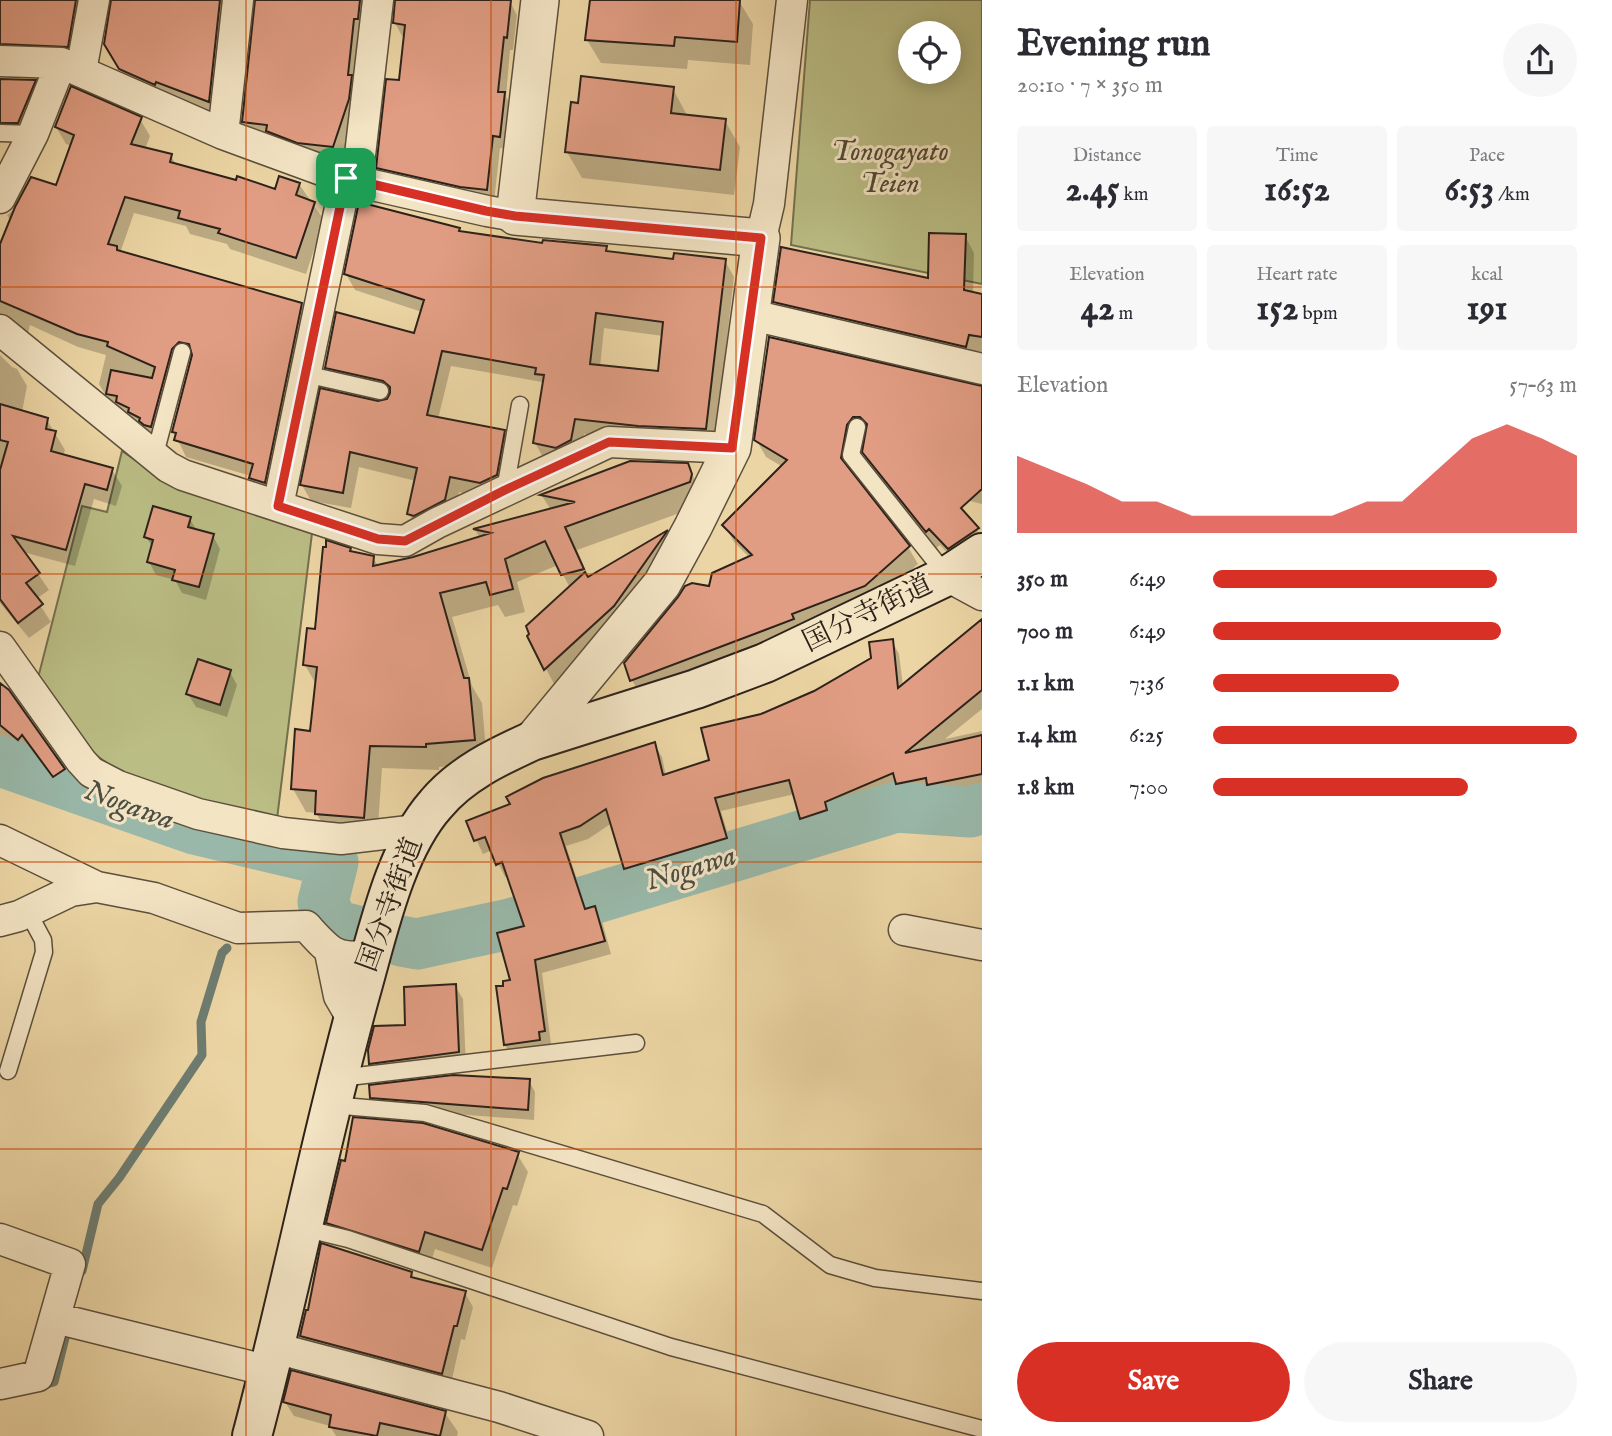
<!DOCTYPE html>
<html lang="en">
<head>
<meta charset="utf-8">
<style>
	:root { --surface:#fff; --page:#f7f7f7; --text:#2b2b33; --muted:#7c7c81; --accent:#d93025 }
	body { margin:0; font-family:"IM FELL English","Noto Serif JP",serif; background:var(--page); color:var(--text); height:100vh; display:flex; flex-direction:column; font-size:26px; white-space:nowrap }
	* { box-sizing:border-box; margin:0 }
	p { font-size:23px; color:var(--muted) }
	.icon { flex:none; width:38px; height:38px; fill:none; stroke:currentColor; stroke-width:2; stroke-linecap:round; stroke-linejoin:round }
	.map { position:relative; flex:1; overflow:hidden }
	.sheet { display:flex; flex-direction:column; background:var(--surface); width:630px }
	.sheet>* { flex:none }
	.fabs { position:absolute; left:898px; top:21px; display:grid; gap:14px }
	.fabs a { display:grid; place-items:center; width:63px; height:63px; border-radius:50%; background:var(--surface); box-shadow:0 4px 18px #0003; font-size:35px }
	.pin { position:absolute; display:grid; place-items:center; width:60px; height:60px; color:#fff; margin:-30px; border-radius:14px; box-shadow:0 4px 10px #0006 }
	.round { display:grid; place-items:center; flex:none; width:74px; height:74px; border-radius:37px; background:var(--page) }
	.headline { display:flex; align-items:center; justify-content:space-between; height:119px; padding:0 35px }
	h1 { font-size:38px; font-weight:700; line-height:52px }
	.figures { display:grid; grid-template-columns:repeat(3,1fr); gap:10px; height:119px; padding:7px 35px }
	.figures div { display:grid; align-content:center; border-radius:7px; background:var(--page); text-align:center }
	.figures b { font-size:35px; font-weight:700 }
	.figures small { font-size:19px; font-weight:400 }
	.figures p { font-size:19px }
	.chart { height:196px; padding:14px 35px }
	.chart p { display:flex; justify-content:space-between }
	.chart svg { width:100%; height:126px; margin-top:7px; fill:var(--accent); opacity:.7 }
	.action { display:flex; gap:14px; margin-top:auto; padding:14px 35px }
	.action a { flex:1; height:80px; border-radius:42px; background:var(--accent); color:#fff; font-size:28px; font-weight:700; line-height:80px; text-align:center }
	.action a+a { background:var(--page); color:var(--text) }
	ul { padding:0 35px; list-style:none; font-size:23px }
	li { display:grid; grid-template-columns:112px 84px 1fr; align-items:center; height:52px }
	li i { height:18px; border-radius:9px; background:var(--accent) }
	main { display:flex; flex:1; min-height:0 }
	.map>svg:first-child { display:block }
	.green { fill:#babd84; stroke:#73704f; stroke-width:2; fill-rule:evenodd }
	.shadow { fill:#0003; fill-rule:evenodd }
	.lines { fill:none; stroke-linecap:round; stroke-linejoin:round }
	.stream { stroke:#6d7c70; stroke-width:9 }
	.river { stroke:#99b8a9; stroke-width:51 }
	.building { fill:#e19d83; stroke:#2c221a; stroke-width:2; fill-rule:evenodd }
	.service-casing { stroke:#5c4f3c; stroke-width:19 }
	.minor-casing { stroke:#5c4f3c; stroke-width:33 }
	.tertiary-casing { stroke:#5c4f3c; stroke-width:40 }
	.secondary-casing { stroke:#2c221a; stroke-width:42 }
	.service { stroke:#f3e4c4; stroke-width:16 }
	.minor { stroke:#f3e4c4; stroke-width:30 }
	.tertiary { stroke:#f3e4c4; stroke-width:37 }
	.secondary { stroke:#f3e4c4; stroke-width:38 }
	.route-casing { stroke:#fff; stroke-width:14 }
	.route { stroke:#d93025; stroke-width:9 }
	.grid { fill:none; stroke:#cc510e; stroke-width:2; stroke-opacity:0.55 }
	.labels { text-anchor:middle; dominant-baseline:central; stroke-width:6; stroke-linejoin:round; paint-order:stroke }
	.park-label { font-size:28px; font-style:italic; fill:#504934; stroke:#f3e4c4 }
	.street-label { font-size:28px; fill:#2c221a; stroke:#f3e4c4 }
	.water-label { font-size:30px; font-style:italic; fill:#4d4f45; stroke:#f3e4c4 }
</style>
</head>
<body>
<main>
<div class="map">
<svg width="982" height="1436" viewBox="0 0 982 1436">
	<rect width="100%" height="100%" fill="#ecd5a4"/>
	<filter id="stains"><feTurbulence type="fractalNoise" baseFrequency=".00286" numOctaves="4"/><feColorMatrix values="0 0 0 0 .2 0 0 0 0 .09 0 0 0 0 .02 0 0 0 .5 -.17"/></filter>
	<radialGradient id="worn" r=".72"><stop offset=".6" stop-color="#630" stop-opacity="0"/><stop offset="1" stop-color="#630" stop-opacity=".3"/></radialGradient>
	<path class="green" d="M810,0H982V284L791,245ZM910,33H948V72H910Z
		M122,451L166,481L313,525L277,819C224,808 126,786 88,748C70,729 54,700 38,678L82,506L107,512Z"/>
	<path class="shadow" d="M0,0H96L76,62L0,52Z
		M111,0H239L217,116L130,85L106,44Z
		M255,0H371L357,116L342,162L253,137L244,121Z
		M397,0L510,2L517,15L513,50H510L506,97L512,107L507,149L500,148L494,202L386,181L378,168L401,82L405,37L402,36L395,23Z
		M592,0L739,1L753,24L750,65L688,60L687,69L601,63L587,40Z
		M0,79L35,81L38,87L22,129L0,126Z
		M673,89L688,117L725,121L740,147L734,195L582,178L567,152Z
		M140,119L150,136L145,149L171,156L176,165L276,191L299,184L324,220L306,274L230,249L227,244L190,234L186,226L134,213L120,253L301,304L311,321L274,499L260,495L251,476L186,457L174,432L193,359L188,358L161,443L117,410L113,402L109,401L99,384L106,355L78,347L30,325L27,337L0,333V244L10,220L7,215L17,207L57,187L72,146L66,144L56,127Z
		M459,229L462,234L544,245L606,248L609,253L675,261H725L734,277L715,445L648,441L584,434L580,456L544,459L535,443L544,386L542,382L451,366L438,419L504,432L513,448L490,499L459,492L453,516L418,529L409,514L416,481L359,467L351,508L311,501L302,485L378,403L388,400L391,396L336,383L326,367L415,335L422,312L355,290L346,274ZM604,328L663,336L660,373L600,367Z
		M965,236L974,253L973,294L982,296V352L978,351L975,363L785,319L775,302L930,280Z
		M770,339L982,388V504L946,495L982,537L959,565L940,545L936,548L874,470L864,452L867,434H863L856,442L850,473L908,547L918,564L874,603L641,697L632,680L710,588L750,558L734,542L725,526L783,467L766,457L756,439Z
		M0,355L12,367L17,369L27,386L22,412L47,420L65,450L63,456L112,470L122,486L116,506L94,499L75,566L23,552L49,590L36,599L51,622L29,638L0,603Z
		M630,462L687,465L700,489L702,505L577,550L589,578L667,532L680,555L559,693L529,637L570,588L558,565L517,582L525,612L505,617L498,605L452,617L472,686L482,703L487,763L439,767V770L382,768L377,840L330,837L316,813L306,812L293,789L312,732L317,686L305,665L349,550L351,553L373,558L379,567L480,538L475,530L551,510L542,496Z
		M190,519L197,531L213,536L220,549L206,600L182,593L175,580L156,575L149,562L153,548L146,537Z
		M982,630V709L945,739L982,731V789L936,797L933,791L905,796L899,786L831,815L833,823L809,831L801,818L795,794L721,811L733,852L633,881L625,868L612,823L588,839L566,846L587,910L594,908L602,921L611,954L542,973L551,1044L545,1045L547,1053L513,1058L505,1045L498,988L505,987L512,982L526,927L508,876L505,877L492,850L483,854L468,822L654,744L662,757L666,776L711,761L762,716L815,692L873,659L892,641L899,654L903,686Z
		M230,672L237,685L227,717L196,707L188,694Z
		M0,682L64,770L70,781L61,788L29,745L25,750L18,744L14,750L0,739Z
		M455,986L463,999L466,1065L378,1077L370,1064L407,1026Z
		M529,1081L535,1092L534,1120L378,1108L372,1097Z
		M517,1154L528,1172L517,1206L513,1205L492,1268L435,1249L429,1269L339,1241L328,1223Z
		M411,1273L415,1280L465,1293L473,1307L465,1340L461,1339L450,1388L310,1351L301,1336Z
		M285,1402L445,1413L458,1432L457,1436H336L330,1426L294,1416Z"/>
	<g class="lines">
		<path class="stream" d="M326,925H333
			M82,1271L98,1204L119,1178L202,1055L201,1022L222,953L227,948
			M39,1386L54,1382L68,1326"/>
		<path class="river" d="M0,761L194,829L333,862L323,902L333,925L358,931
			M401,941L417,944L510,924L896,807L970,812L982,808"/>
	</g>
	<path class="building" d="M0,0H76L68,47L0,44Z
		M111,0H220L209,102L156,82L155,85L119,69L104,44Z
		M255,0H360L358,19H354L348,75H352L349,99L333,147L297,143L266,131L267,125L242,122Z
		M395,0H511L507,38L504,37L498,92H505L500,137L493,136L487,190L460,187L376,168L386,79L399,80L405,25L393,23Z
		M590,0H740L737,42L675,37L674,46L585,40Z
		M581,76L674,87L671,113L726,119L720,170L565,152L571,102L578,103Z
		M0,79L36,80L18,123H0Z
		M71,86L142,117L131,144L172,154L170,162L236,180L237,176L275,189L279,176L300,183L296,195L315,202L296,258L218,233L220,229L178,218L180,211L125,197L108,244L117,246V250L302,303L265,483L249,478L253,464L174,440L176,433L172,432L192,355L189,344L179,342L172,349L151,427L144,425L139,421L140,418L128,412L129,408L116,402L117,396L106,394L111,370L152,378L155,367L107,346L108,342L77,334L0,301V244L15,207L31,177L56,185L74,135L55,127Z
		M359,202L460,228L459,231L542,243L543,240L607,246L606,251L673,259L674,253L726,259L706,429L638,426L575,419L571,440L556,448L533,443L544,375L535,374L536,368L442,351L427,415L505,430L497,475L480,483L450,477L445,500L414,516L407,514L417,468L350,452L343,493L300,485L320,388L378,401L387,399L390,393V387L383,381L325,368L336,312L414,333L424,300L344,274ZM596,313L663,322L658,371L590,364Z
		M929,233L966,234L964,290L982,294V337L969,335L966,347L773,302L781,247L928,278Z
		M769,337L982,386V489L961,508L979,528L948,549L929,529L926,532L862,452L867,424L860,417H853L847,425L841,458L910,546L865,586L792,614L794,619L630,681L624,663L678,597L685,586L692,583L709,586L712,573L752,555L722,525L787,460L754,440Z
		M0,404L48,418L46,429L56,431L51,451L113,468L107,490L85,484L66,550L13,536L40,573L26,583L43,604L18,623L0,599V470L8,442L0,440Z
		M630,461L688,463L692,474L690,482L565,527L584,569L561,575L545,541L505,559L513,589L490,595L486,582L440,593L464,678H469L475,740L426,744V747L370,746L364,818L315,814L316,791L291,789L295,729L310,731L317,667L303,665L307,628L315,629L323,547H326V540L351,548L350,551L374,556L373,566L413,557L491,533L473,529L575,502L540,495Z
		M153,506L191,517L188,527L214,534L199,587L172,580L175,570L147,562L153,540L144,537Z
		M668,530L614,606L544,670L527,636L529,634L526,626L585,572L588,577Z
		M982,619V690L905,753L982,735V774L927,785L926,778L896,784L893,773L825,802L827,810L800,819L789,780L715,798L727,838L624,869L606,809L580,826L560,833L585,909L595,906L605,941L535,960L545,1031L539,1032L540,1040L504,1045L496,986H503V981L510,980L497,933L524,926L502,862L496,865L485,837L474,841L466,821L510,804L506,797L543,778L655,742L663,775L709,760L701,728L761,714L814,691L871,658L869,642L893,639L898,688Z
		M198,659L231,670L220,705L186,694Z
		M0,683L9,690L65,769L53,777L22,735L18,740L0,725Z
		M456,984L459,1052L369,1064L368,1050L374,1026L405,1025L404,987Z
		M453,1075L530,1079L528,1110L370,1098L369,1085Z
		M353,1117L423,1123L519,1152L507,1189L503,1188L482,1250L425,1232L419,1252L326,1223L341,1160L345,1161Z
		M321,1243L412,1272L411,1277L466,1291L457,1326H454L442,1374L300,1336L306,1310H308Z
		M291,1370L446,1411L440,1436L380,1423L377,1436L329,1427L331,1415L283,1402Z"/>
	<g class="lines">
		<defs>
			<path id="service" d="M0,133L33,134
				M305,374L380,391
				M857,427L851,455L947,576
				M154,458L182,352
				M505,490L520,405
				M8,1071L44,952L43,940L28,912
				M340,1078L636,1043
				M331,1105L425,1113L763,1214L830,1265L875,1278L982,1291
				M303,1228L348,1239L671,1347L982,1429"/>
			<path id="minor" d="M0,61L61,63L223,134L346,179L487,211L515,216
				M81,71L94,0
				M223,134L238,0
				M357,181L378,0
				M0,198L33,134L61,63
				M761,238L769,204L792,0
				M752,315L982,369
				M0,330L168,467L183,475L378,539L405,541L437,523L609,442L732,448
				M278,506L346,179
				M947,576L982,595
				M0,647L81,761L91,772L118,786L198,814L283,833L341,839L417,830
				M0,840L97,887L154,898L238,928L306,926C329,951 335,961 371,955
				M0,921L19,916L71,891L97,887
				M904,930L982,945
				M330,952L339,996L353,1020
				M0,1239L70,1264L38,1376L0,1384
				M55,1318L269,1371
				M275,1348L499,1407L588,1436"/>
			<path id="tertiary" d="M532,741L662,584L693,527L732,448L761,238L515,216L540,0"/>
			<path id="secondary" d="M252,1436C292,1286 321,1133 363,984C379,927 396,849 436,804C461,774 497,757 532,741L696,689L765,663L947,576L982,553"/>
		</defs>
		<use href="#service" class="service-casing"/>
		<use href="#minor" class="minor-casing"/>
		<use href="#tertiary" class="tertiary-casing"/>
		<use href="#secondary" class="secondary-casing"/>
		<use href="#service" class="service"/>
		<use href="#minor" class="minor"/>
		<use href="#tertiary" class="tertiary"/>
		<use href="#secondary" class="secondary"/>
	</g>
	<g class="lines">
		<defs>
			<path id="route" d="M346,178L486,211L515,216L761,238L732,448L609,442L505,490L405,541L378,539L278,506Z"/>
		</defs>
		<use href="#route" class="route-casing"/>
		<use href="#route" class="route"/>
	</g>
	<path class="grid" d="M246,0V1436M491,0V1436M736,0V1436M0,287H982M0,574H982M0,862H982M0,1149H982"/>
	<g class="labels">
		<g class="park-label">
			<text x="890" y="152">Tonogayato<tspan x="890" dy="32">Teien</tspan></text>
		</g>
		<g class="street-label">
			<text transform="translate(868 614) rotate(-26)">国分寺街道</text>
			<text transform="translate(391 905) rotate(-70)">国分寺街道</text>
		</g>
		<g class="water-label">
			<text transform="translate(129 806) rotate(20)">Nogawa</text>
			<text transform="translate(691 869) rotate(-17)">Nogawa</text>
		</g>
	</g>
	<rect width="100%" height="100%" filter="url(#stains)"/>
	<rect width="100%" height="100%" fill="url(#worn)"/>
</svg>
<div class="fabs">
<a><svg class="icon" aria-label="locate" viewBox="0 0 24 24"><circle cx="12" cy="12" r="6"/><path d="M12 2v4M12 18v4M2 12h4M18 12h4"/></svg></a>
</div>
<div class="pin" style="left:346px;top:178px;background:#1e9e55"><svg class="icon" aria-label="arrive" viewBox="0 0 24 24"><path d="M6 21V4h12l-3 4 3 4H6"/></svg></div>
</div>
<section class="sheet">
<div class="headline"><div><h1>Evening run</h1><p>20:10 · 7 × 350 m</p></div><a class="round"><svg class="icon" aria-label="share" viewBox="0 0 24 24"><path d="M12 15V3M7 8l5-5 5 5M5 13v7h14v-7"/></svg></a></div>
<div class="figures">
<div><p>Distance</p><b>2.45<small> km</small></b></div>
<div><p>Time</p><b>16:52</b></div>
<div><p>Pace</p><b>6:53<small> /km</small></b></div>
</div>
<div class="figures">
<div><p>Elevation</p><b>42<small> m</small></b></div>
<div><p>Heart rate</p><b>152<small> bpm</small></b></div>
<div><p>kcal</p><b>191</b></div>
</div>
<div class="chart"><p><span>Elevation</span>57–63 m</p>
<svg viewBox="0 0 160 44" preserveAspectRatio="none"><path d="M0 44V17L10 22L20 27L30 33L40 33L50 38L60 38L70 38L80 38L90 38L100 33L110 33L120 22L130 11L140 6L150 11L160 17V44z"/></svg>
</div>
<ul>
<li><b>350 m</b>6:49<i style="width:78%"></i></li>
<li><b>700 m</b>6:49<i style="width:79%"></i></li>
<li><b>1.1 km</b>7:36<i style="width:51%"></i></li>
<li><b>1.4 km</b>6:25<i style="width:100%"></i></li>
<li><b>1.8 km</b>7:00<i style="width:70%"></i></li>
</ul>
<div class="action"><a>Save</a><a>Share</a></div>
</section>
</main>
</body>
</html>
